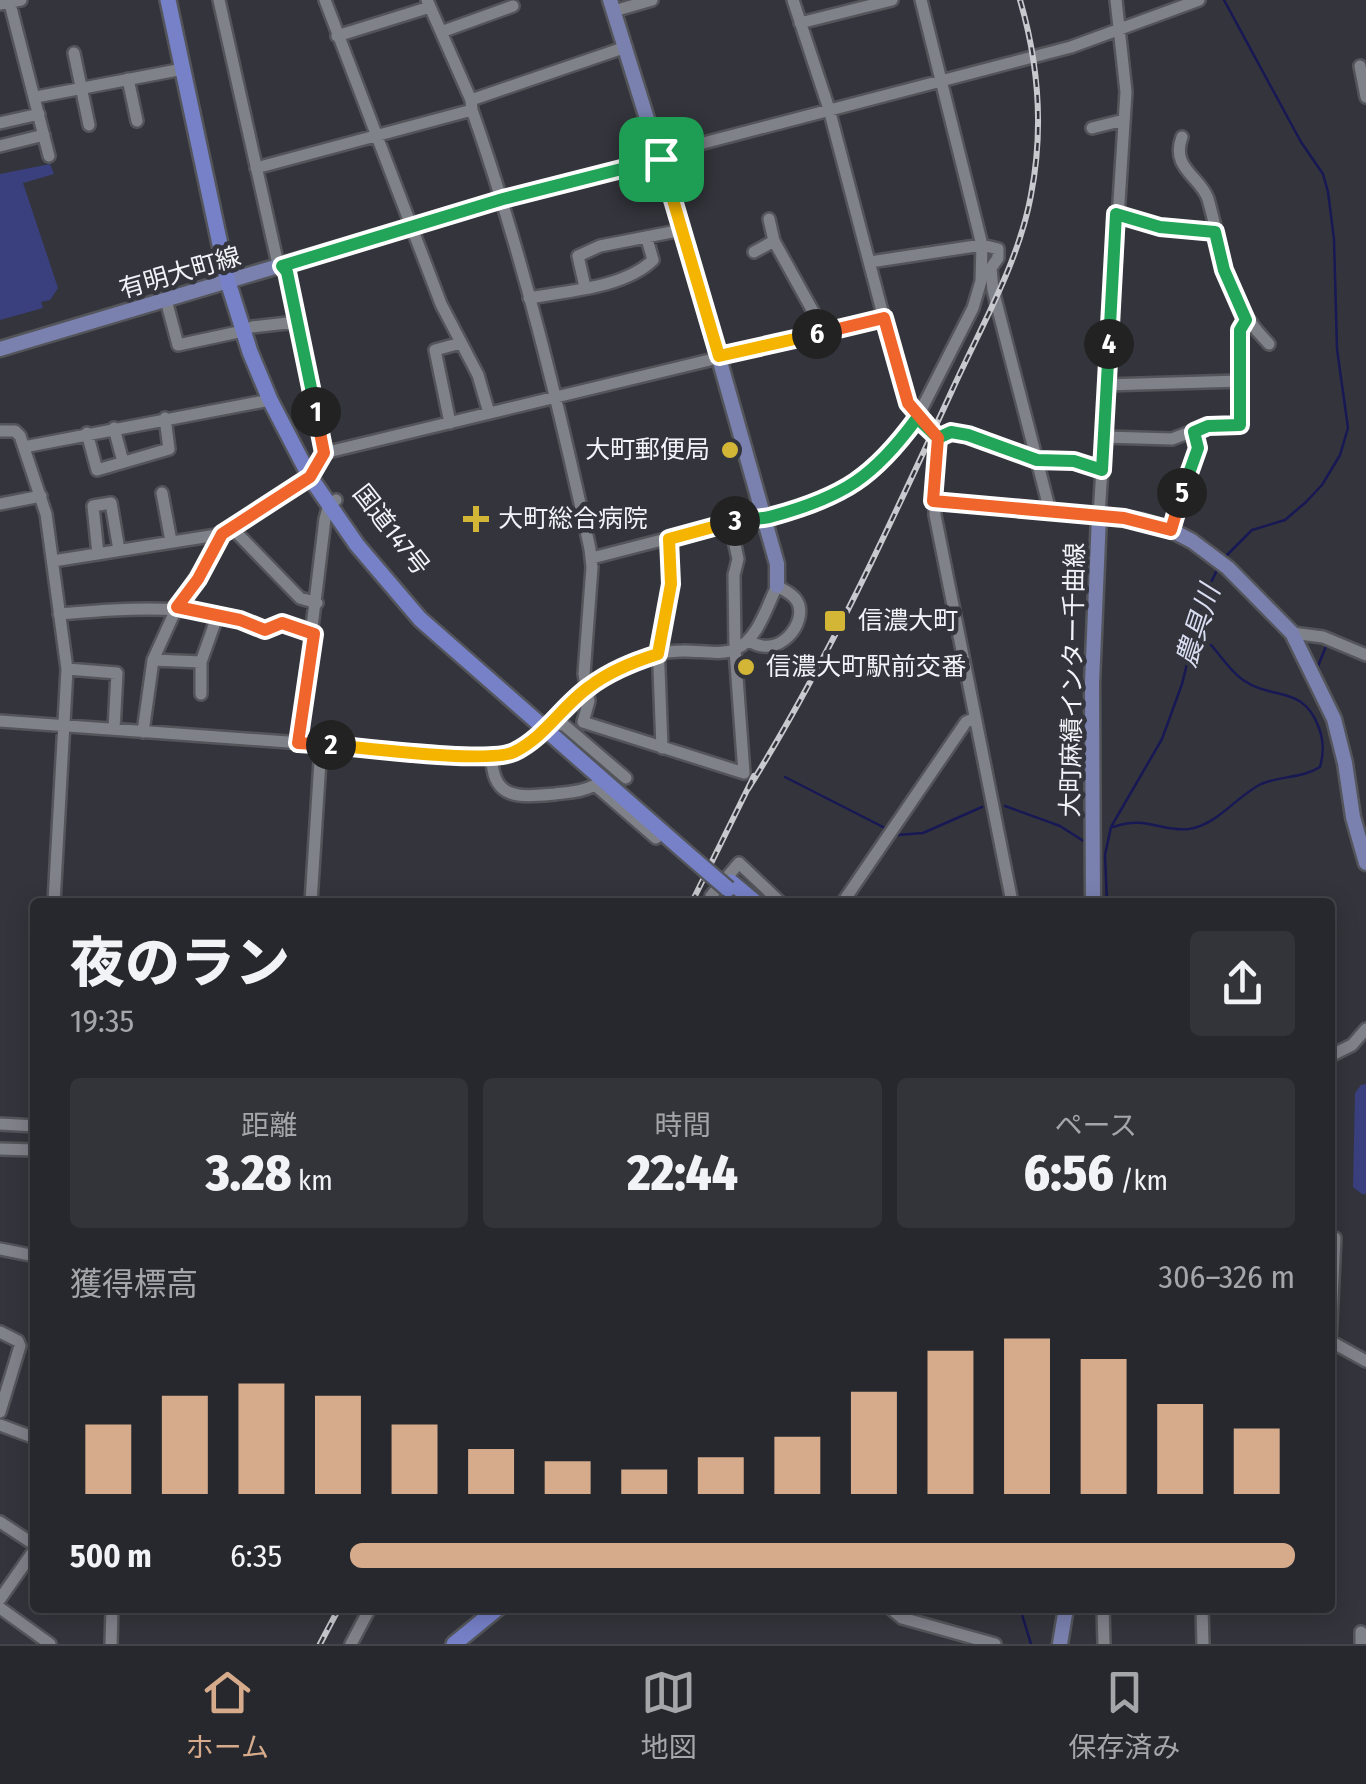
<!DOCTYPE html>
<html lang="ja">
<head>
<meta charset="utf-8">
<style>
	:root { --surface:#27282d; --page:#333439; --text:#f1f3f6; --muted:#a4a6aa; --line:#434449; --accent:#d6ab8b }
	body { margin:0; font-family:"Fira Sans Condensed","Noto Sans JP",sans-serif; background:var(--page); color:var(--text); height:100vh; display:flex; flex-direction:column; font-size:38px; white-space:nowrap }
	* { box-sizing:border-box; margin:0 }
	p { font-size:32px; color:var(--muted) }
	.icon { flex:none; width:55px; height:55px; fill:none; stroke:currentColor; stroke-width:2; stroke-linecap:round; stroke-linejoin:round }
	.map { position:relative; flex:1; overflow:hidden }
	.sheet { position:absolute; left:30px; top:898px; width:1305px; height:715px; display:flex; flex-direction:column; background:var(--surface); border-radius:10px; box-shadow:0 5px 25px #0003,0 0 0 2px var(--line) }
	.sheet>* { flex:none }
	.pin { position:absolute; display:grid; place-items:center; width:85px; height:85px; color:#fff; margin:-42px; border-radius:20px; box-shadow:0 5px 15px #0006 }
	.km { position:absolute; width:50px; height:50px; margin:-25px; border-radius:50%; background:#222; color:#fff; font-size:28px; line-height:50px; text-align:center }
	.round { display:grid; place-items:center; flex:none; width:105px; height:105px; border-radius:10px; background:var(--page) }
	.head { display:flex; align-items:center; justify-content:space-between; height:170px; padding:0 40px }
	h1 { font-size:55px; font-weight:800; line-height:75px }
	.stats { display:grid; grid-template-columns:repeat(3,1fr); gap:15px; height:170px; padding:10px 40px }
	.stats div { display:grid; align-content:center; border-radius:10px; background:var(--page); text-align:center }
	.stats b { font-size:50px; font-weight:800 }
	.stats small { font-size:28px; font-weight:400 }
	.stats p { font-size:28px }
	.chart { height:280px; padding:20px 40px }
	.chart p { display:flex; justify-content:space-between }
	.chart svg { width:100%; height:180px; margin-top:10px; stroke:var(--accent); stroke-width:6 }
	ul { padding:0 40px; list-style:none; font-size:32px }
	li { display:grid; grid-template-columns:160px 120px 1fr; align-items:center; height:75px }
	li i { height:25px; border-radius:12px; background:var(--accent) }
	.menu { display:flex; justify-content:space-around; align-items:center; height:140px; border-top:2px solid var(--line); background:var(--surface); font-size:28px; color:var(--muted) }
	.menu a { display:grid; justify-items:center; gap:5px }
	.menu .on { color:var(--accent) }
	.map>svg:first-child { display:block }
	.green { fill:#39407d }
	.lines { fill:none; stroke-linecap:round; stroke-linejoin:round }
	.stream { stroke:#181854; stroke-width:2.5 }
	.minor-casing { stroke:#53555a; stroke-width:16 }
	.major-casing { stroke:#53555a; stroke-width:19 }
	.highway-casing { stroke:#53555a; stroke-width:20 }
	.minor { stroke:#80828a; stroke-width:11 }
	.major { stroke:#7a81af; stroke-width:14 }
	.highway { stroke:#7681c8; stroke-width:15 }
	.rail-casing { stroke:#c8c9ce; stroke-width:6 }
	.rail { stroke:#34353c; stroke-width:2.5; stroke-dasharray:8; stroke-linecap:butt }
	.highway-bridge-casing { stroke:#53555a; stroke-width:20; stroke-linecap:butt }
	.highway-bridge { stroke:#7681c8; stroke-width:15 }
	.split-1-casing { stroke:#fff; stroke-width:20 }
	.split-2-casing { stroke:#fff; stroke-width:20 }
	.split-3-casing { stroke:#fff; stroke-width:20 }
	.split-4-casing { stroke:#fff; stroke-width:20 }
	.split-5-casing { stroke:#fff; stroke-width:20 }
	.split-6-casing { stroke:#fff; stroke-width:20 }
	.split-7-casing { stroke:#fff; stroke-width:20 }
	.split-1 { stroke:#22a559; stroke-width:12 }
	.split-2 { stroke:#f0652b; stroke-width:12 }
	.split-3 { stroke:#f5b400; stroke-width:12 }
	.split-4 { stroke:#22a559; stroke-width:12 }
	.split-5 { stroke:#22a559; stroke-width:12 }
	.split-6 { stroke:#f0652b; stroke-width:12 }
	.split-7 { stroke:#f5b400; stroke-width:12 }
	.poi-dot { fill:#d3b635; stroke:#34353c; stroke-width:4 }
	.labels { text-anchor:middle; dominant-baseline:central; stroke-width:9; stroke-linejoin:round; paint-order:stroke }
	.street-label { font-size:25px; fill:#f2f3f8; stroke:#34353c }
	.poi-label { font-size:25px; fill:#f2f3f8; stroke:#34353c; text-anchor:start }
	.water-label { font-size:28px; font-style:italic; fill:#d9ddf1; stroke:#34353c }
</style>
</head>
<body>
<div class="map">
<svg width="1366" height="1644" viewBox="0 0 1366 1644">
	<rect width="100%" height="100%" fill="#34353c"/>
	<path class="green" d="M50,164L54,174L23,183L58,288L50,300L41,302L43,308L0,320V174Z
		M1366,1084V1194H1362L1353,1187L1355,1093L1361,1085Z"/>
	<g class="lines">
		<path class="stream" d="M1224,0L1301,142L1323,174L1328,192L1334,239L1337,349L1348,428L1340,455L1322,485L1306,502L1285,520L1252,530L1225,557
			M1195,629L1200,639
			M1324,684L1318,666L1327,644
			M785,777L885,828
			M1005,806L1060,826L1085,842
			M1113,827C1147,815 1160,832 1189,829C1217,825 1237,796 1261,784C1280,776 1303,778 1320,767C1324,753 1324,742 1319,728C1303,684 1273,701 1243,680C1231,672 1221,656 1211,645
			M897,835L923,833L982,807
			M1107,902L1105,855L1111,827L1162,739L1182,684L1203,599L1218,568
			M1020,1608L1031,1644"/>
		<defs>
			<path id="minor" d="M9,0L49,156
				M325,0L441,304L478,375L489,413
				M793,0L829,109L904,395L917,418L938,438L934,477L935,515L1012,902
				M0,4L21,0
				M614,11L652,0
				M800,23L892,0
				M441,32L513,6
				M337,36L430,7
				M74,53L89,125
				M1360,66L1366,97
				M128,79L137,121
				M36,97L183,69
				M471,100L626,47
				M472,110C522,253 558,401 590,549L592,567L584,674L589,701L583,722L744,773L735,650L734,575L738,559L730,522
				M0,123L39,114
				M1092,128L1124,120
				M1182,137C1170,168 1201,177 1208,199C1225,258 1222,296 1269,344
				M0,146L44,135
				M661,159L669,152L1071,47L1199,0
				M256,168L472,110L471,100L427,0
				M1116,214L1160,227L1215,231
				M769,219L774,241L825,333
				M754,252L774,241
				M870,262L982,245L998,249V258L991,268L993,290L1050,511
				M585,287L578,256L600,246L682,230
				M529,298C567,291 624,288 653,260L647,239
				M166,300L178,345L243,331
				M252,327L297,322
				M1106,385L1240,381
				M450,423L435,350L461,343
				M114,428L123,462
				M0,431H15L20,436L46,514L67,669L54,902
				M87,433L97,470L169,449L165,418
				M1104,437L1172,439L1209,425H1240L1239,330L1246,320
				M938,438L951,432L968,435L1037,460L1073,461L1102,470
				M24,447L270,400
				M324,453L884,318
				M162,493L171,541
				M933,501L1099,516L1126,92L1116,0
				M0,504L41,496
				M232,528L300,598L317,603
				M1171,530L1198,448L1194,432
				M98,554L93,506L111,503L119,550
				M592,558L755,516L772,517L850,488L901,440L917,418L973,308L981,281L982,245L921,0
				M53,561L223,534
				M59,614C130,608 198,602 265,630L282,623L313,634
				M1292,633L1323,637L1366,655
				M153,660L201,662L218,614
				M201,662V694
				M67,669L117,673L114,729
				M0,721L492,757C548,748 576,686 630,663C646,656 664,651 682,651C698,650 721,656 736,649C758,639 767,606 777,586C784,590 793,594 797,601C809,621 779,662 748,640
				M551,724L564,725L626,778
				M143,732L153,660L177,607L223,534L310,477L324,453L287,272L277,260L219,0
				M298,743L325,519L329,505L336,500
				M662,748L658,642L670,593L669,539
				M492,757C492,801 521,797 555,794C569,792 582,792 595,785L656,838
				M311,902L321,745
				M719,902L711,896L739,863L780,902
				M843,902L966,722L975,718
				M1330,1056L1352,1045L1366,1029
				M0,1124L35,1126
				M0,1149L35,1150
				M0,1249L35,1256
				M0,1332L18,1341L20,1346L0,1412
				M1330,1341L1335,1238
				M1330,1341L1366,1361
				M0,1425L35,1438
				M0,1522L35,1545
				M0,1599L35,1549
				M0,1608L50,1644
				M890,1608L902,1618L995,1644
				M1103,1608L1104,1644
				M1202,1608L1203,1644
				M1361,1632V1644
				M111,1644L112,1608
				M351,1644L370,1608"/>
			<path id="major" d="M610,0L695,273L777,564V586
				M0,349L503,199L661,159
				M1093,902L1092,683L1099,516L1142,521L1171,530L1192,541L1228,568L1292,633L1334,719L1345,763L1353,817L1366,863
				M1060,1644L1066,1608"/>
			<path id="highway" d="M168,0L228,282L250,352L270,400L310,477L357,545L420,619L684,851
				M731,882L755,902
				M454,1644L498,1608"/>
		</defs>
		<use href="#minor" class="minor-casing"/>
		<use href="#major" class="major-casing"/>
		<use href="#highway" class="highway-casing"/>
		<use href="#minor" class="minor"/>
		<use href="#major" class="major"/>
		<use href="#highway" class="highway"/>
		<defs>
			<path id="rail" d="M748,789C828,661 892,521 955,384C983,323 1019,261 1031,195C1044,128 1039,65 1020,0
				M692,902L754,776
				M320,1644L339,1608"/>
		</defs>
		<use href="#rail" class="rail-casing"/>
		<use href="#rail" class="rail"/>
		<defs>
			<path id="highway-bridge" d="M684,851L728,889"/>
		</defs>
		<use href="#highway-bridge" class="highway-bridge-casing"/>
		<use href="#highway-bridge" class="highway-bridge"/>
	</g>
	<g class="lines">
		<defs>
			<path id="split-1" d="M316,412L287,272L282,266L503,199L661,159"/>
			<path id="split-2" d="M316,412L324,453L310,477L222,534L198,579L177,607L240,620L265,630L282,623L314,634L298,743L331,745"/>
			<path id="split-3" d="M331,745C367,748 488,764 514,752C545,737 562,706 589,687C610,671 633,662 658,654L671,584L669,539L735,521"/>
			<path id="split-4" d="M735,521C748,518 761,520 773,516C843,497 874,477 917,418L938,438L951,432L968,435L1037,460L1074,461L1102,470L1109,344"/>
			<path id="split-5" d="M1109,344L1116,214L1160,227L1215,232L1224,270L1246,320L1240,330V425L1208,426L1194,432L1198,448L1182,493"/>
			<path id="split-6" d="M817,334L884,318L908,403L938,438L933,501L1124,518L1171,530L1182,493"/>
			<path id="split-7" d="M661,159L719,356L817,334"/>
		</defs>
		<use href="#split-1" class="split-1-casing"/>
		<use href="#split-2" class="split-2-casing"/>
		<use href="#split-3" class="split-3-casing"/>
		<use href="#split-4" class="split-4-casing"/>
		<use href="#split-5" class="split-5-casing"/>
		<use href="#split-6" class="split-6-casing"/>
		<use href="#split-7" class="split-7-casing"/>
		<use href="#split-1" class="split-1"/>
		<use href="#split-2" class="split-2"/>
		<use href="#split-3" class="split-3"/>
		<use href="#split-4" class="split-4"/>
		<use href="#split-5" class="split-5"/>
		<use href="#split-6" class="split-6"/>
		<use href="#split-7" class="split-7"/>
	</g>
	<g class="poi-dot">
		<circle cx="730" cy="450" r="10"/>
		<path d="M471 504h10v10h10v10h-10v10h-10v-10h-10v-10h10z"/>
		<rect x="823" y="609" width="24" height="24" rx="5"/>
		<circle cx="746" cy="667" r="10"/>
	</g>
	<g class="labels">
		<g class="street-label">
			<text transform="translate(180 273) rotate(-16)">有明大町線</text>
			<text transform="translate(391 530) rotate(52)">国道147号</text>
			<text transform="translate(1073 680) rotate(-89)">大町麻績インター千曲線</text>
		</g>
		<g class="poi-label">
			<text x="710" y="450" text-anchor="end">大町郵便局</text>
			<text x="498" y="519">大町総合病院</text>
			<text x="858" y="621">信濃大町</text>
			<text x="766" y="667">信濃大町駅前交番</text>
		</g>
		<g class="water-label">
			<text transform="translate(1198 626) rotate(-72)">農具川</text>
		</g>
	</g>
</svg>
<div class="pin" style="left:661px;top:159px;background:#1e9e55"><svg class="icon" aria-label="arrive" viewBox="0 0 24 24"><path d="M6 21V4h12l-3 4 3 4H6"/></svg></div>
<b class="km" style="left:316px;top:412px">1</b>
<b class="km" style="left:331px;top:745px">2</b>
<b class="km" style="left:735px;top:521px">3</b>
<b class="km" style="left:1109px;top:344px">4</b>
<b class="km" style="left:1182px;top:493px">5</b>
<b class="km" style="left:817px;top:334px">6</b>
<section class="sheet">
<div class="head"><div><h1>夜のラン</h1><p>19:35</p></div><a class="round"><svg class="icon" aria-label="share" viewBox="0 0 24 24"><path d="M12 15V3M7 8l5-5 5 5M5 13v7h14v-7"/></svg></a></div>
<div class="stats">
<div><p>距離</p><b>3.28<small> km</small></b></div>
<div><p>時間</p><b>22:44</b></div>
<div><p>ペース</p><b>6:56<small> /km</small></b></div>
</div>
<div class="chart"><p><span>獲得標高</span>306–326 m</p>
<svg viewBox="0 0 160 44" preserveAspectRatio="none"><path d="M5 44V27M15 44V20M25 44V17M35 44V20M45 44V27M55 44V33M65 44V36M75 44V38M85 44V35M95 44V30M105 44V19M115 44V9M125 44V6M135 44V11M145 44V22M155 44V28"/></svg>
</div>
<ul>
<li><b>500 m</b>6:35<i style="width:100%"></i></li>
</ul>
</section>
</div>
<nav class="menu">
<a class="on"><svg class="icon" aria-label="home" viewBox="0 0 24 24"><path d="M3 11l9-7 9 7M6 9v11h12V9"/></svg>ホーム</a>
<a><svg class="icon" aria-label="map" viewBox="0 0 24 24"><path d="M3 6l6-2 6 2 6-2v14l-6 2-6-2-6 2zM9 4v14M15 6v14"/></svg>地図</a>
<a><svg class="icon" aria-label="saved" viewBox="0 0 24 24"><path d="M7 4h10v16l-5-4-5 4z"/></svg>保存済み</a>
</nav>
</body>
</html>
